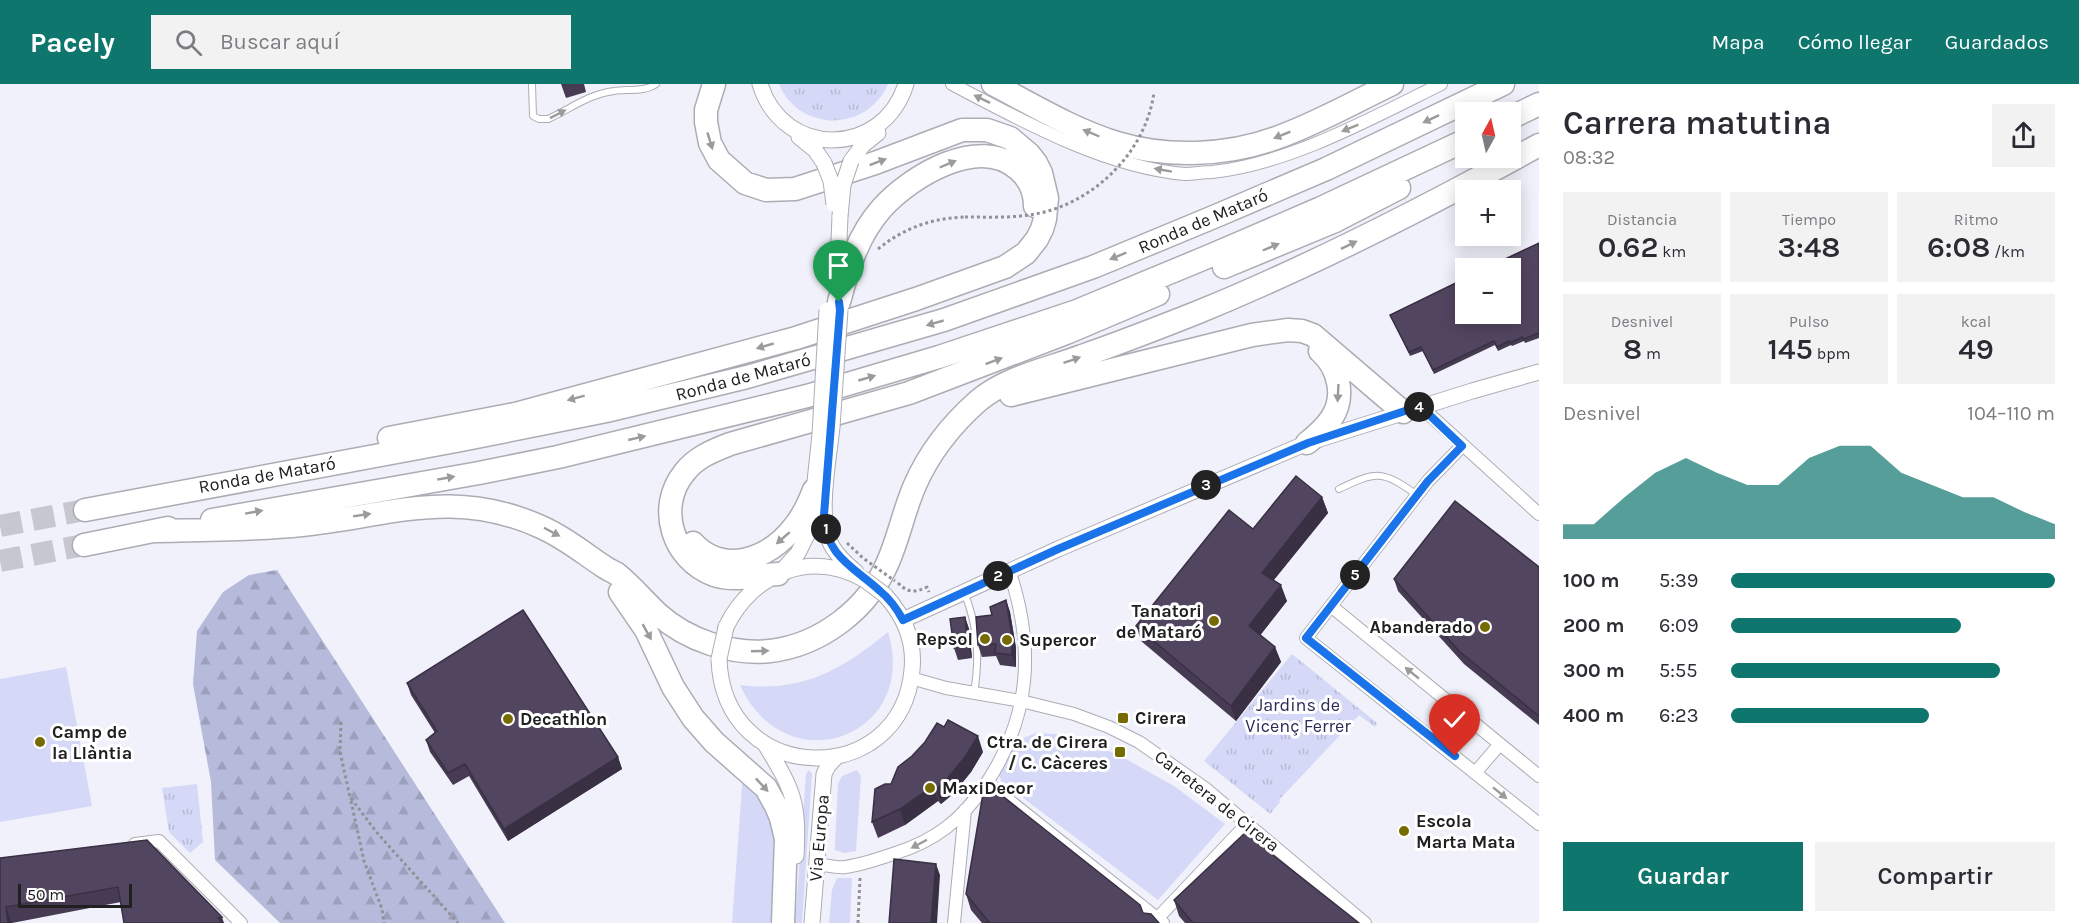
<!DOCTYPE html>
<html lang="es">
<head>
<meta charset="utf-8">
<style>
	:root { --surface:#fff; --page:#f2f2f3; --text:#2b2b33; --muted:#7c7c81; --accent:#0f766e }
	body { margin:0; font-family:Karla,sans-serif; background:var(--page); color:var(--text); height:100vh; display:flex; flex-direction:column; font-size:22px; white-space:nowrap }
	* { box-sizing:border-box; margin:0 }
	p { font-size:20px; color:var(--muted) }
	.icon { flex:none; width:33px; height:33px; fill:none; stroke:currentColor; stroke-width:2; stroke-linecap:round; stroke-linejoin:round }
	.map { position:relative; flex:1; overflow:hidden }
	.panel { display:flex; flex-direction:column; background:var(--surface); width:540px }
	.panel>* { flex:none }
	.needle { width:39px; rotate:8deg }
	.fabs { position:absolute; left:1455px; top:18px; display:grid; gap:12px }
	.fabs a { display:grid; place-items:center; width:66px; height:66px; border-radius:0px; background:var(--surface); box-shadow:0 3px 15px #0003; font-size:30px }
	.scale { position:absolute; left:18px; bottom:15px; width:114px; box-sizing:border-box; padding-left:6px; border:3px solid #202023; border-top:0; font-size:16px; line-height:21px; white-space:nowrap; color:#202023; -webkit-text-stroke:4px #fff; paint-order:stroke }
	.pin { position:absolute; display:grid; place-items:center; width:51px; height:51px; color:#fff; margin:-62px -26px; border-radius:50% 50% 50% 0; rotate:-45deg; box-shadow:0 0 6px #0007 }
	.pin .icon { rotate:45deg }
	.km { position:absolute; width:30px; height:30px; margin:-15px; border-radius:50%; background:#222; color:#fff; font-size:16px; line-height:30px; text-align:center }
	.round { display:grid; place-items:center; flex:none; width:63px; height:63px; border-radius:0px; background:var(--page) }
	.summary { display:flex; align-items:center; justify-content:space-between; height:102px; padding:0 24px }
	h1 { font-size:33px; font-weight:600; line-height:45px }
	.metrics { display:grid; grid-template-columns:repeat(3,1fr); gap:9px; height:102px; padding:6px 24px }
	.metrics div { display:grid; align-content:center; border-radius:0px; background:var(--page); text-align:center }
	.metrics b { font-size:30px; font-weight:600 }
	.metrics small { font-size:16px; font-weight:400 }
	.metrics p { font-size:16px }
	.chart { height:168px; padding:12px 24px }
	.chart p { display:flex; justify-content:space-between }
	.chart svg { width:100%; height:108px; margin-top:6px; fill:var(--accent); opacity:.7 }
	.cta { display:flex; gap:12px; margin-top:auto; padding:12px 24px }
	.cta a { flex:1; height:69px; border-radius:0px; background:var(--accent); color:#fff; font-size:24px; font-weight:600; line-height:69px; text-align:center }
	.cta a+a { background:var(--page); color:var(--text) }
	ul { padding:0 24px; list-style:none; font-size:20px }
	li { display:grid; grid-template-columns:96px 72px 1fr; align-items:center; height:45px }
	li i { height:15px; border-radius:8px; background:var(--accent) }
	header { display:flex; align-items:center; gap:36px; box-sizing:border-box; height:84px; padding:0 30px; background:var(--accent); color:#fff }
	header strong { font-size:28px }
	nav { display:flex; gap:33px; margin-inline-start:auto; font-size:21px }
	.search { width:420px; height:54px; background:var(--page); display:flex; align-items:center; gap:15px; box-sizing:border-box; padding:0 21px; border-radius:0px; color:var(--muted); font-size:22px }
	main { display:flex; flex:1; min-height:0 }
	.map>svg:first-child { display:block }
	.grass { fill:#d5d9f7 }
	.forest { fill:url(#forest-firs) }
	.park { fill:url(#park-tufts) }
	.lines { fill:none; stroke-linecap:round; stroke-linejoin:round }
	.motorway-tunnel { stroke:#c6c7cf; stroke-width:22; stroke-dasharray:22 11; stroke-linecap:butt }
	.service-casing { stroke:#acadb4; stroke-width:8 }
	.minor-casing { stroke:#acadb4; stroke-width:14 }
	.tertiary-casing { stroke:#acadb4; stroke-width:17 }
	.motorway-casing { stroke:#acadb4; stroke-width:25 }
	.path { stroke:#919298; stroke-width:3; stroke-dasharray:3 3; stroke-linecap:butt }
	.service { stroke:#fff; stroke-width:6 }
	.minor { stroke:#fff; stroke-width:12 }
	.tertiary { stroke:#fff; stroke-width:15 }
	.motorway { stroke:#fff; stroke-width:22 }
	.tertiary-bridge-casing { stroke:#acadb4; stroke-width:17; stroke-linecap:butt }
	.path-bridge { stroke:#919298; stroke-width:3; stroke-dasharray:3 3; stroke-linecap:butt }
	.tertiary-bridge { stroke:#fff; stroke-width:15 }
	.wall { fill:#473b53 }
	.shaded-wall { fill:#393043 }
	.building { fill:#524560; stroke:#393043; stroke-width:1.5 }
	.oneway { fill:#9b9b9c }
	.route-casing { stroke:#fff; stroke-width:12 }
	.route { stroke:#1a73e8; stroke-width:8 }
	.poi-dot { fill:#766b03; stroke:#fff; stroke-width:2 }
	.labels { text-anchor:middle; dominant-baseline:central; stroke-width:6; stroke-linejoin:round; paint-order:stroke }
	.street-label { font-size:18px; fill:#202023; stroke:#fff }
	.poi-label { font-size:18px; font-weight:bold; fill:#202023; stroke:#fff; text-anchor:start }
	.park-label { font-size:18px; fill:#2b2c58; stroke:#fff }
</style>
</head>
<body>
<header>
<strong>Pacely</strong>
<div class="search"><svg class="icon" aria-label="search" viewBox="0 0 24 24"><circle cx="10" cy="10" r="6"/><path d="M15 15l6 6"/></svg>Buscar aquí</div>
<nav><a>Mapa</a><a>Cómo llegar</a><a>Guardados</a></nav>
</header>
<main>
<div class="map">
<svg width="1539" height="839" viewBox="0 0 1539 839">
	<defs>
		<pattern id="forest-firs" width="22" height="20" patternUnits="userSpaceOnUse" patternTransform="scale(1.5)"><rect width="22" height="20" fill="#b7bbdb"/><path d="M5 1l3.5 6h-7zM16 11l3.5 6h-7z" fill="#9da0bc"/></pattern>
		<pattern id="park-tufts" width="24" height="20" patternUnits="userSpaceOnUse" patternTransform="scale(1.5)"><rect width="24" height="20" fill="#d5d9f7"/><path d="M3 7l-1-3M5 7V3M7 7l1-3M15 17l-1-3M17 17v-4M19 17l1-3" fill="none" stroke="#b7bad3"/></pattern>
	</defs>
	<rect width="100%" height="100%" fill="#f0f1fa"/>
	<path class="grass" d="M888,548C920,653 786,702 740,601C801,609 842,586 888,548Z
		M66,583L92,722L0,738V595Z
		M1036,649L1073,651L1124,674L1174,702L1225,740L1158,816L1002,698L998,689L1018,656Z
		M809,686L812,690L802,839H795L806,690Z
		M857,686L861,692L856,767L844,769L835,766V759L838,700L842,692Z
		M743,689L776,738L774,839H732Z
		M837,794H852L850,839H829L832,806Z"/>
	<path class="forest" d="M277,486L505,839H280L215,776L211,698L193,600L197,547L223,508L249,491Z"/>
	<path class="park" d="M779,0H888C868,48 799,49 779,0Z
		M1292,570L1377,639L1375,643L1359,631L1279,716L1280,718L1270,730L1204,677Z
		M197,700L203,758L190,769L169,748L162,704Z"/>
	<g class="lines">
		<path class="motorway-tunnel" d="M0,442L85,426
			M0,477L84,461"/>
		<defs>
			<path id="service" d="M532,0L533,32L539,35H548C570,25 589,10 614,7C627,5 645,8 656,0
				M1339,405C1377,387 1382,386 1417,411
				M964,508C978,543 980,572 974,609"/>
			<path id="minor" d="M952,0C1022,37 1105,83 1185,90C1193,90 1203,88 1212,88C1289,80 1372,34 1441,0
				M1420,322L1539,430
				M1462,362L1428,397L1306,554L1539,740
				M1331,522L1539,692
				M911,594L946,604L1021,617L1074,630L1109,643L1139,658L1206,705L1365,839
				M1475,689L1500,660
				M987,699L1163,839
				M135,760L159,757L241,839
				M818,780C826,781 836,784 845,783C861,781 878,775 893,770C935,757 962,736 986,700C1031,632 1035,563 1009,486
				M1154,838L1248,739
				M954,839L965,726"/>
			<path id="tertiary" d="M760,0C783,75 883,74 906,0
				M799,53L815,66L824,79
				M851,77L863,61L878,49
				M837,206L840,132
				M832,343C829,373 818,429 829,456C834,469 845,479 856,488
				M780,489L798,469L810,445L820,350
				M903,536L1058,465L1307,359L1472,307L1539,288
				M726,543C752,489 811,465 865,496
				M719,575C723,703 901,707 912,586C915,557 904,532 885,511
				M765,660C793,706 799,717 796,772
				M812,839L824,690L828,682L837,672"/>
			<path id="motorway" d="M993,0C1033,21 1074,46 1117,59C1167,74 1227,72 1276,54C1316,40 1354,18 1392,0
				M1510,34L1539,20
				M1224,183L1335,137L1399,104
				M839,218C848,184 858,151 882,124C911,92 980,50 1019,86C1029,95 1035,108 1035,122
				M1011,311L1252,251L1288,246L1302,247L1313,251L1403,328
				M389,354L515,330L796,254L916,215L1005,183L1026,169L1037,155L1042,145L1045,135L1047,114L1041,89L1036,79L1029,70L1010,54L987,46H962L875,79L795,105L766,106L745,99L719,76L710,59L706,38V26L714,0
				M1307,359C1316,352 1324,345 1331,335C1346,313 1339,284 1320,267
				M85,426L461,356L606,327L747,293L944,236L1093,183L1216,132L1326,85L1503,0
				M212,436L479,389L558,373L807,312L939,273L1077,227L1212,171L1321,124L1466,56
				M156,447C204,446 253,446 302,441C390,432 453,403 541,443C564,453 582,468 603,482C607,485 612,487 617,490C632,502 644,517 658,530C687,556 731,571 770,567C821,561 868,525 888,478C899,453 904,426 915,401C929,369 952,340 978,317C1006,293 1048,285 1082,272C1120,259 1158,244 1196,229C1314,181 1427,123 1539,61
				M693,459C724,492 769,475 794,443C803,432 809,419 814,406
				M84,461L168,444
				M778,490C756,491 735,498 714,491C673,476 656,424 684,389C695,374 712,367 730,360L909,309L1066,249L1158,210
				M620,508L646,546L673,603L693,634L714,658L766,704L776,722L781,734L786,755L783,839"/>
		</defs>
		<use href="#service" class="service-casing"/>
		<use href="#minor" class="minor-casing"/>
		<use href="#tertiary" class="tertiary-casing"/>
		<use href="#motorway" class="motorway-casing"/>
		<path class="path" d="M878,165C904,144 932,134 965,133
			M898,499C908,509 915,509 927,503L929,508
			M341,638L340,668L350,713L378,750L458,839
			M351,717L364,777L382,825L384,839
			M858,839L860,794"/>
		<use href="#service" class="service"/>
		<use href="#minor" class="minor"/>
		<use href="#tertiary" class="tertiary"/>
		<use href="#motorway" class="motorway"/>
		<defs>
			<path id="tertiary-bridge" d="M824,79L831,97L834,120
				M840,132L843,101L851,77
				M832,343L840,226
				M820,350L827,226
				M865,496L885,511
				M719,575L726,543"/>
		</defs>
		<use href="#tertiary-bridge" class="tertiary-bridge-casing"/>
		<path class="path-bridge" d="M965,133C986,133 1008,134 1029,131C1090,123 1146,70 1154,8
			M847,459L863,474L895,497"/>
		<use href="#tertiary-bridge" class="tertiary-bridge"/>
	</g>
	<path class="wall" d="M561,0H584L586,8L566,14Z
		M1539,159V254L1525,259L1524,257L1512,262L1511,261L1498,267L1495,261L1434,290L1423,267L1410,272L1390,231Z
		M1322,413L1328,429L1274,496L1287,517L1260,551L1275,563L1281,578L1236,637L1141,557L1136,542L1253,445Z
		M1539,483V641L1464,580L1398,507L1394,495Z
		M1006,516L1010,528L1016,564V583L1000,581L996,572L982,573L978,561L992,531Z
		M965,533L969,545L972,574L958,576L954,564Z
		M407,599L618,673L622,685L508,757L469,692L453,701L430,668L426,656L435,649L411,611Z
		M983,668L971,688L953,710L941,720L938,717L905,741L878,754L872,738L891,700Z
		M147,756L222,833L224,839H124L121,818L12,839H0V774Z
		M966,810L1143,829L1159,839H982L971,826Z
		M1174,816L1359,839H1185L1179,832Z"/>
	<path class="shaded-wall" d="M1322,413L1328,429L1267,504L1262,489Z
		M1281,501L1287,517L1255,558L1249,542Z
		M1006,516L1010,528L1016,564V583L1012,571Z
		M965,533L969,545L972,574L968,562Z
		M1275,563L1281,578L1236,637L1231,622Z
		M978,652L983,668L971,688L953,710L941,720L936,705Z
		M618,673L622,685L508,757L504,745Z
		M933,702L938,717L905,741L900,725Z
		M936,780L940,791L937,839H931Z
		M6,823L12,839H8Z"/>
	<path class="building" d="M1539,159V249L1524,255L1522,253L1510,259L1509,257L1497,263L1494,257L1433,286L1421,263L1409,268L1390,231L1466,194V230H1510V184H1486Z
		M1296,392L1322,413L1262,489L1281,501L1249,542L1275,563L1231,622L1136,542L1229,426L1253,445Z
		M1455,417L1539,483V632L1460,568L1394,495Z
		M1006,516L1012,552V571L995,569L996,560L978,561L976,533L992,531L990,523Z
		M523,526L618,673L504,745L465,680L448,689L426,656L437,647L407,599Z
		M965,533L968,562L954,564L950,535Z
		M948,636L978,652L965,673L947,695L936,705L933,702L900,725L872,738L875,705L885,700H891L898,683L912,672L925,658L937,639L944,643Z
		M985,698L1140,821L1143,829L1151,830L1159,839H985L989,838L966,810Z
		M1245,749L1359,839H1193L1174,816Z
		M147,756L222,833L218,834L223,839H124L118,803L6,823L8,839H0V774Z
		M894,775L936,780L931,839H889Z"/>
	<defs><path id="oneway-solid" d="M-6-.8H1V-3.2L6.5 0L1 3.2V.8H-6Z" transform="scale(1.5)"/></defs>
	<g class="oneway">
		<use href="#oneway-solid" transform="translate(982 15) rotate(-154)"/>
		<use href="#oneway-solid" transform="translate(558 30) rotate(-27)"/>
		<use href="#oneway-solid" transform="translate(1431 35) rotate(155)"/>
		<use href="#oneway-solid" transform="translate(1350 44) rotate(158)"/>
		<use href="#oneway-solid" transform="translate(1091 49) rotate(-157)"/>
		<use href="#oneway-solid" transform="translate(1282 51) rotate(158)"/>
		<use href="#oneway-solid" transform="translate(710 57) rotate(73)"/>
		<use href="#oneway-solid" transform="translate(878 78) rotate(-21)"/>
		<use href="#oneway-solid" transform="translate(948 80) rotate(-23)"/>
		<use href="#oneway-solid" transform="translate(1163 86) rotate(-170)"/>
		<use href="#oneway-solid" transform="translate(1349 161) rotate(-26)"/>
		<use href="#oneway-solid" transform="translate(1271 163) rotate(-23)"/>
		<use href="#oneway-solid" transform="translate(1118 172) rotate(158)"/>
		<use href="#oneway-solid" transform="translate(935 239) rotate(164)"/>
		<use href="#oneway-solid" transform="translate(765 262) rotate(164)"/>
		<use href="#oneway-solid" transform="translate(1072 276) rotate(-19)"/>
		<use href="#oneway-solid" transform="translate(994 277) rotate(-21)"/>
		<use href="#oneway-solid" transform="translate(867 294) rotate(-16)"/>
		<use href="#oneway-solid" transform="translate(1338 309) rotate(93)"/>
		<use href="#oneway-solid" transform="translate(576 314) rotate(165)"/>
		<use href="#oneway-solid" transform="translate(637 354) rotate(-13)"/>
		<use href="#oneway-solid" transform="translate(446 394) rotate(-10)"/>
		<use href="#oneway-solid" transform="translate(254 428) rotate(-10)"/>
		<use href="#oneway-solid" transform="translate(362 431) rotate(-9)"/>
		<use href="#oneway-solid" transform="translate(552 448) rotate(28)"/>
		<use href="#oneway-solid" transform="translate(783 454) rotate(139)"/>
		<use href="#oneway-solid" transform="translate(647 548) rotate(61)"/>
		<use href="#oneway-solid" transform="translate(760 567) rotate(-2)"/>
		<use href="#oneway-solid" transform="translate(1412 589) rotate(-141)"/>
		<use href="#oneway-solid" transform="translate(762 701) rotate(47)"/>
		<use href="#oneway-solid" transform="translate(1500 709) rotate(39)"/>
		<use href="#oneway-solid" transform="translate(919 760) rotate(152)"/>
	</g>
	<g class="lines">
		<defs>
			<path id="route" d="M839,218L840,226L824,431C825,472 854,483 880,507C890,515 897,525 903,536L1058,465L1308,359L1420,322L1462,362L1428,397L1306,554L1455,672"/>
		</defs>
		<use href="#route" class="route-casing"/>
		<use href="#route" class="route"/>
	</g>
	<g class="poi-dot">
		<circle cx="1214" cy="537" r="6"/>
		<circle cx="1485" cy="543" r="6"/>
		<circle cx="985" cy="555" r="6"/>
		<circle cx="1007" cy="556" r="6"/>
		<rect x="1117" y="628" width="12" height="12" rx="3"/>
		<circle cx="508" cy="635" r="6"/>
		<circle cx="40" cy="658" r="6"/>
		<rect x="1114" y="662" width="12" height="12" rx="3"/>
		<circle cx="930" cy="704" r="6"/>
		<circle cx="1404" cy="747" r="6"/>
	</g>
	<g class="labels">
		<g class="street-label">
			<text transform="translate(1203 137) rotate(-23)">Ronda de Mataró</text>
			<text transform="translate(743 293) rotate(-15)">Ronda de Mataró</text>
			<text transform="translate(267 391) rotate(-10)">Ronda de Mataró</text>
			<text transform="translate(1217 717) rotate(38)">Carretera de Cirera</text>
			<text transform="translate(819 754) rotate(-85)">Via Europa</text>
		</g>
		<g class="poi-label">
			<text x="1202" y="527" text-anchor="end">Tanatori<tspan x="1202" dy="21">de Mataró</tspan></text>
			<text x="1473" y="543" text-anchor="end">Abanderado</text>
			<text x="973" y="555" text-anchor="end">Repsol</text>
			<text x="1019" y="556">Supercor</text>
			<text x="1135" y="634">Cirera</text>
			<text x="520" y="635">Decathlon</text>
			<text x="52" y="648">Camp de<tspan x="52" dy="21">la Llàntia</tspan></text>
			<text x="1108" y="658" text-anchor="end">Ctra. de Cirera<tspan x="1108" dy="21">/ C. Càceres</tspan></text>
			<text x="942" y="704">MaxiDecor</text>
			<text x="1416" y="737">Escola<tspan x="1416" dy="21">Marta Mata</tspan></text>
		</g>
		<g class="park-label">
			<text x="1298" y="621">Jardins de<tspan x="1298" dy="21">Vicenç Ferrer</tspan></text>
		</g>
	</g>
</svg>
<div class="fabs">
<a><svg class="needle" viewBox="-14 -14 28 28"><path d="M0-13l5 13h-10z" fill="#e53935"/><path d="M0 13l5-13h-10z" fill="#7c7c81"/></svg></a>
<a>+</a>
<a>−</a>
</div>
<div class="scale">50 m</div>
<div class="pin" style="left:839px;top:218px;background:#1e9e55"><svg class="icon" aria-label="arrive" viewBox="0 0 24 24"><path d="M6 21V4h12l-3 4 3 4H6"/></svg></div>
<div class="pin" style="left:1455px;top:672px;background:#d93025"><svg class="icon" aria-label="check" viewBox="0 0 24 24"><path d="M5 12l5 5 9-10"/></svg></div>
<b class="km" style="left:826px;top:445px">1</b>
<b class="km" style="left:998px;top:492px">2</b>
<b class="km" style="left:1206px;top:401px">3</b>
<b class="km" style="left:1419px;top:323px">4</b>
<b class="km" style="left:1355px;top:491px">5</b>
</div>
<section class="panel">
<div class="summary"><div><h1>Carrera matutina</h1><p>08:32</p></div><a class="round"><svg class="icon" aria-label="share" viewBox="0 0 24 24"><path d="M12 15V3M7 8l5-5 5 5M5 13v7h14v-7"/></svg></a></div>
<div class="metrics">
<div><p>Distancia</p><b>0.62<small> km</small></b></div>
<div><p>Tiempo</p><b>3:48</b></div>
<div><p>Ritmo</p><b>6:08<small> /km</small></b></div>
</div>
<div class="metrics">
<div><p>Desnivel</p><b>8<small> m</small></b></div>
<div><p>Pulso</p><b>145<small> bpm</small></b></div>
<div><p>kcal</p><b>49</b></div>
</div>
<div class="chart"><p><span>Desnivel</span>104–110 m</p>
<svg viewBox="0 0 160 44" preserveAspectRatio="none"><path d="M0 44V38L10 38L20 27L30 17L40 11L50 17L60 22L70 22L80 11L90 6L100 6L110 17L120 22L130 27L140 27L150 33L160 38V44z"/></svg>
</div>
<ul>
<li><b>100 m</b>5:39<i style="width:100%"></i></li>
<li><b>200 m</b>6:09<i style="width:71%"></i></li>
<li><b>300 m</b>5:55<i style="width:83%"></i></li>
<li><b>400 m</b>6:23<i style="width:61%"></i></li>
</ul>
<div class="cta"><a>Guardar</a><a>Compartir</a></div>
</section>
</main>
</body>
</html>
